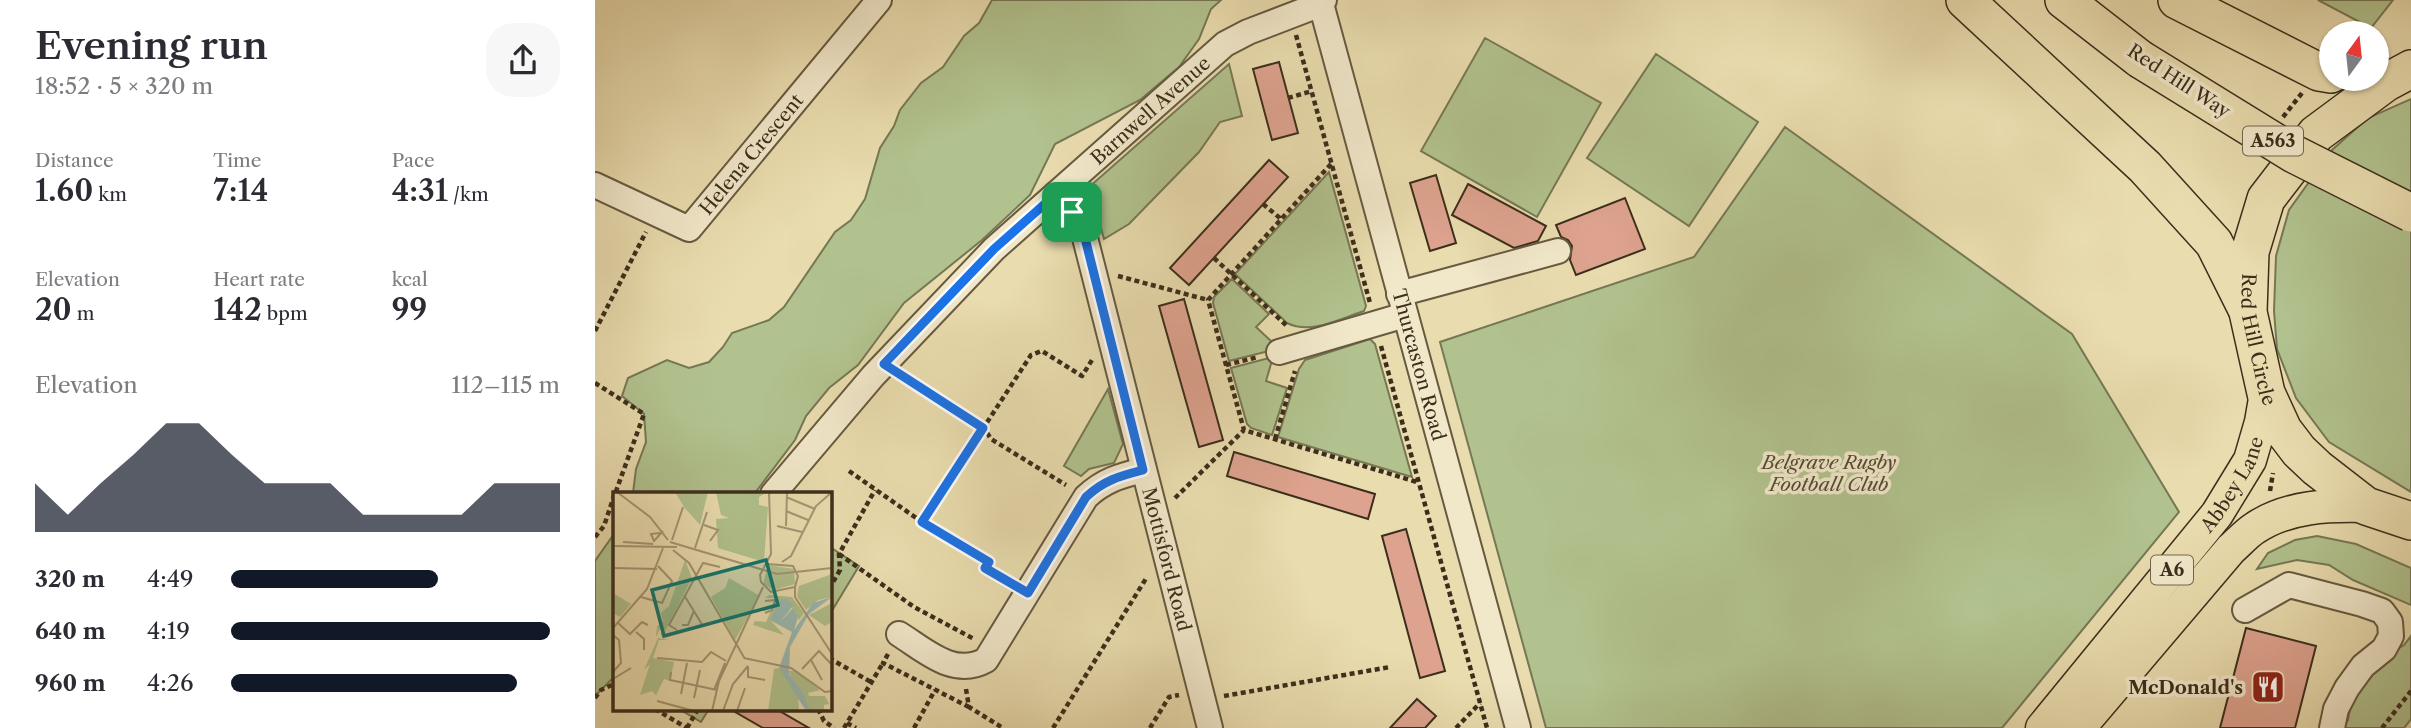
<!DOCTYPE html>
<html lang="en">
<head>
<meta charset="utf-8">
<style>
	:root { --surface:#fff; --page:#f7f7f7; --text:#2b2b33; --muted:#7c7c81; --accent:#111827 }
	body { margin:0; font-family:"Libre Caslon Text",serif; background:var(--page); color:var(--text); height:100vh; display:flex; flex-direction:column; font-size:26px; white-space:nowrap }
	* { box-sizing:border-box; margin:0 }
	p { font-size:23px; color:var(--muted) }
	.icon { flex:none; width:38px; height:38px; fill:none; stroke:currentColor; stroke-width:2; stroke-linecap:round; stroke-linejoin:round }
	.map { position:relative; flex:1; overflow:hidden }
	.details { display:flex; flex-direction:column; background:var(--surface); width:595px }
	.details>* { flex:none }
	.needle { width:46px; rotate:15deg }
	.fabs { position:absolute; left:1724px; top:21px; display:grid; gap:14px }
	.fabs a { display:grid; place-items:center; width:70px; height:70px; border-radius:50%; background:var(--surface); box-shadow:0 2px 5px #0004; font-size:35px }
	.pin { position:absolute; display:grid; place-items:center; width:60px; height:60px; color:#fff; margin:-30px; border-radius:14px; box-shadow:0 4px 10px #0006 }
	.round { display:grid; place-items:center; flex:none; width:74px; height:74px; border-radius:28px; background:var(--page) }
	.summary { display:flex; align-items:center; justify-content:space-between; height:119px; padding:0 35px }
	h1 { font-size:38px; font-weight:600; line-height:52px }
	.stats { display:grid; grid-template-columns:repeat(3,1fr); gap:10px; height:119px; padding:7px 35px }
	.stats div { display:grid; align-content:center }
	.stats b { font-size:30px; font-weight:600 }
	.stats small { font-size:19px; font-weight:400 }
	.stats p { font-size:19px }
	.chart { height:196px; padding:14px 35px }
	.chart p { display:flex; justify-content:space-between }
	.chart svg { width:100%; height:126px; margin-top:7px; fill:var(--accent); opacity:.7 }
	ul { padding:0 35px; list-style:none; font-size:23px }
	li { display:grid; grid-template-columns:112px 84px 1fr; align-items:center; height:52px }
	li i { height:18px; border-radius:9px; background:var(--accent) }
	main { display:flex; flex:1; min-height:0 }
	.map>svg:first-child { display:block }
	.green { fill:#b1c28e; stroke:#767855; stroke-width:2 }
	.building { fill:#dea38f; stroke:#3c2e1c; stroke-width:2 }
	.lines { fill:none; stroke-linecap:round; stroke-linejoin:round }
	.minor-casing { stroke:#675a40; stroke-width:28 }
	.major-casing { stroke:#3c2e1c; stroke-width:35 }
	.highway-casing { stroke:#3c2e1c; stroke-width:40 }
	.path { stroke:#3c2e1c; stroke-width:4.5; stroke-dasharray:5 3.5; stroke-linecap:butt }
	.minor { stroke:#f1e8ca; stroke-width:24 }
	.major { stroke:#e9dcae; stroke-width:32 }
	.highway { stroke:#e9dcae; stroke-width:37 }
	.highway-bridge-casing { stroke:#3c2e1c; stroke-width:40; stroke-linecap:butt }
	.highway-bridge { stroke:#e9dcae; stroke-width:37 }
	.route-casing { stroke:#fff; stroke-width:14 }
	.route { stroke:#1a73e8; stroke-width:9 }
	.labels { text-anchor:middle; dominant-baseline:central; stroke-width:7; stroke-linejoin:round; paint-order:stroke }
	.shield { fill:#f1e8ca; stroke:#726650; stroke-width:2 }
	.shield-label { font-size:18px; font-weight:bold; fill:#3c2e1c }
	.street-label { font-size:19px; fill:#3c2e1c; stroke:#f1e8ca }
	.park-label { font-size:19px; font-style:italic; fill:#534c33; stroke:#f1e8ca }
	.poi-label { font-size:19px; font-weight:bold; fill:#3c2e1c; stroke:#f1e8ca; text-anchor:end }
	.inset-road { fill:none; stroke:#a49674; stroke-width:2 }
	.view { fill:#0f766e; fill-opacity:0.15; stroke:#0f766e; stroke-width:3.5 }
	.inset-edge { fill:none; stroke:#3c2e1c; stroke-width:3.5 }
</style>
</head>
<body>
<main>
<section class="details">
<div class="summary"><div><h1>Evening run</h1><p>18:52 · 5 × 320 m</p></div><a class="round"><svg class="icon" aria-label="share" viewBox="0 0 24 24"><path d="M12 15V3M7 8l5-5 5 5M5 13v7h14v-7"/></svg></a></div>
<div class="stats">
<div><p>Distance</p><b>1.60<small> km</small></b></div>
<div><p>Time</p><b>7:14</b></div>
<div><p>Pace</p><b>4:31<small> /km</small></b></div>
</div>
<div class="stats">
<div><p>Elevation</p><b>20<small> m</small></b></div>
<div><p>Heart rate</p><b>142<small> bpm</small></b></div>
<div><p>kcal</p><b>99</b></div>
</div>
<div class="chart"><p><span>Elevation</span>112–115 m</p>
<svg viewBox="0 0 160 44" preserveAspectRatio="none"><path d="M0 44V27L10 38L20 27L30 17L40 6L50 6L60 17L70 27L80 27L90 27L100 38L110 38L120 38L130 38L140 27L150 27L160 27V44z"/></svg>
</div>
<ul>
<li><b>320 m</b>4:49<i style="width:63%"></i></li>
<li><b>640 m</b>4:19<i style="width:97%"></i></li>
<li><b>960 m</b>4:26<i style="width:87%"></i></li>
</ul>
</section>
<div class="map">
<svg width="1816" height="728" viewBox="0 0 1816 728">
	<rect width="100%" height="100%" fill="#e9dcae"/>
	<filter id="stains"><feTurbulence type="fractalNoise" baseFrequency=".00286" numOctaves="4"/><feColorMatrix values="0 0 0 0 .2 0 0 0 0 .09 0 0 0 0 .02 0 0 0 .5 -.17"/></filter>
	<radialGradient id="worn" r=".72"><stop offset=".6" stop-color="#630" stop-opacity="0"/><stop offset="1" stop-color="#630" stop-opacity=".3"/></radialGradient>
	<path class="green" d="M397,0H626L616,9L604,39L584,67L545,100L460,144L435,195L387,240L309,303L263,365L234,388L211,416L200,440L160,493H38L41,469L51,442L49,414L27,396L33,378L72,360L94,368L114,362L128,347L137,333L174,320L189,307L240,232L256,220L270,199L285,148L299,126L305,110L326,83L348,67L369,36L384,23Z
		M1723,0H1798L1776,28Z
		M890,38L1006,103L942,217L826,151Z
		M1061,54L1163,122L1094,226L992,158Z
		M634,64L647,116L625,122L604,152L534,224L509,239L494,187Z
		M1816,99V492L1734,442L1701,398L1682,349L1679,311L1681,256L1694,210L1737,150L1773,118Z
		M1190,127L1477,334L1584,512L1407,728H951L845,342L1099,257Z
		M734,172L771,306L769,311C744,319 716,335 692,323L640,274Z
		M637,279L674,314L661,327L676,341L678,350L634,361L618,303L619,297Z
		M775,339L780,344L817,477L683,437L704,369L710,360Z
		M678,357L671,381L692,388L677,435L656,428L652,424L636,368Z
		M513,389L528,444L519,463L494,469L486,476L469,466Z
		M19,534V677L0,696V561Z
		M1722,536L1761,544L1816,568V605L1758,580L1734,565L1702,560L1662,569L1673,553L1700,540Z
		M235,547L264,566L235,614L234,548Z
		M1816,636V719L1809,728H1747L1753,720L1756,703L1780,662L1809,645Z
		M84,709H114L106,722Z"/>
	<path class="building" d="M684,62L703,133L677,140L658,69Z
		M674,160L693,177L594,285L575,268Z
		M841,175L861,243L835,251L815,183Z
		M873,184L951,226L943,241L919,248L857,215Z
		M1030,198L1050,249L981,275L975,260L977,246L973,240L966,237L961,225Z
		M589,299L628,440L604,447L564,306Z
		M639,452L780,494L773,519L632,476Z
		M811,529L850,671L825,678L787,536Z
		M1651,628L1721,646L1700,728H1625Z
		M822,699L841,716L830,728H795Z
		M135,709H181L214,728H168Z"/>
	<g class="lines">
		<defs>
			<g id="minor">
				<path id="s1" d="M725,0L923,728"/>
				<path id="s2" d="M0,185L94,229L284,0"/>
				<path id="s3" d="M461,194L477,212L488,230L615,728"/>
				<path d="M804,294L963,251"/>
				<path d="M684,352L810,315"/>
				<path id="s4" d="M178,494L278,376L399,249L630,44L653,32L726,4L729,0"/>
				<path d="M1650,610L1694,585L1767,604L1787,611L1795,622L1796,636L1789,649L1768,666L1752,688L1741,709L1737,728"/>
				<path d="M304,634C331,651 359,678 391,660L491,497C509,480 525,476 548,470"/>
			</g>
			<g id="major">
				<path id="s5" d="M1447,728L1622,514L1655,460L1666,422L1671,393"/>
				<path d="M1484,728L1636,549C1644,542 1652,533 1660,528C1693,506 1734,505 1771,506"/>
			</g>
			<g id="highway">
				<path d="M1370,0L1550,167L1619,243L1651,307"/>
				<path d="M1469,0L1545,59"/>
				<path d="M1582,0L1724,72L1736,74"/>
				<path id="s6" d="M1816,69L1790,83L1721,134L1671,199L1655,252L1653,312L1671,393L1688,430L1704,451L1722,468L1771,506L1816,521"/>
			</g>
		</defs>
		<use href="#minor" class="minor-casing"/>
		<use href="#major" class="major-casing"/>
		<use href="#highway" class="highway-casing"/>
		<path class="path" d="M701,35L775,303
			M693,98L717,91
			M1688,117L1707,93
			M736,164L613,300L649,430L822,482
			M668,204L686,219
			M619,258L692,326
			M523,276L613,300
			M0,331L51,232
			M786,346L892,728
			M631,365L663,357
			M308,376L389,428L396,439L471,485
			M0,383L49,414L20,494
			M680,439L700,371
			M254,471L327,522L394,562L390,568L415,582
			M1675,491L1678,473
			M580,498L649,430
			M327,522L436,355L447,351L487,376L497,360
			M0,537L9,526L19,496
			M244,554L319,607L379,639
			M234,589L245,570L244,554L280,490
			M293,654L288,663L374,707
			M234,658L276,682
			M371,689L374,707L408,728
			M629,696L795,667
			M0,698L6,690L19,684
			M60,709L92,728
			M223,709L229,721L239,728
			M252,723L261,728
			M92,728L103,709
			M249,728L288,663
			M319,728L340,690
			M458,728L552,577
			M555,728L574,697L584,695
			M861,728L885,703
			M1787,728L1816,691"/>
		<use href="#minor" class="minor"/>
		<use href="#major" class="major"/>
		<use href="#highway" class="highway"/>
		<defs>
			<path id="highway-bridge" d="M1545,59L1699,154L1816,213"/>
		</defs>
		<use href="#highway-bridge" class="highway-bridge-casing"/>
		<use href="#highway-bridge" class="highway-bridge"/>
	</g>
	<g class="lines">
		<defs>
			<path id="route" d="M461,194L477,212L488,230L548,470C525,476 509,480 491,497L433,593L390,568L394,562L327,522L388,428L289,364L399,249Z"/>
		</defs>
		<use href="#route" class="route-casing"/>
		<use href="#route" class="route"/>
	</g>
	<defs>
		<symbol id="restaurant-square" viewBox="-11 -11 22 22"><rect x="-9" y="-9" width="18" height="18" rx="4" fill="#8f2418" stroke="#f1e8ca"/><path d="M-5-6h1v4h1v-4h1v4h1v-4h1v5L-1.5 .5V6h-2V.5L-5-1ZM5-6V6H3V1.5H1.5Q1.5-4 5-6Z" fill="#fff"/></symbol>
	</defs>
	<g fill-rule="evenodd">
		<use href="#restaurant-square" x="1654" y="668" width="38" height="38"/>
	</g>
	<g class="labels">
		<g class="shield">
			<rect x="1648" y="126.5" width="60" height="29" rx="5"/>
			<rect x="1556" y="555.5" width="42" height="29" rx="5"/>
		</g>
		<g class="shield-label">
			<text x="1678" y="141">A563</text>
			<text x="1577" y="570">A6</text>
		</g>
		<g class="street-label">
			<text transform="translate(1584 81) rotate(33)">Red Hill Way</text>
			<text stroke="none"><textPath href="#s4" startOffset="539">Barnwell Avenue</textPath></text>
			<text stroke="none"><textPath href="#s2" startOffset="201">Helena Crescent</textPath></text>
			<text stroke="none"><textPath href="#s6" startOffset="341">Red Hill Circle</textPath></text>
			<text stroke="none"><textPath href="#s1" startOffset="378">Thurcaston Road</textPath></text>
			<text stroke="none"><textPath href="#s5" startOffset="310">Abbey Lane</textPath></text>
			<text stroke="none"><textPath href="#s3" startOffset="385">Mottisford Road</textPath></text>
		</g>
		<g class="park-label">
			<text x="1234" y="462">Belgrave Rugby<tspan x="1234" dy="22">Football Club</tspan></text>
		</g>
		<g class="poi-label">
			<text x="1648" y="687">McDonald's</text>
		</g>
	</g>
	<g transform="translate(18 492)">
		<rect width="219" height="219" fill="#e9dcae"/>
		<path d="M62,0H95L87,33L71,15ZM103,0H154L146,5V13L155,15L151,70L105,56L103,27L116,26L108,23ZM72,68L79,86L51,141L48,144V135L43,145L44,134L50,130L48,121L56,114ZM155,73L181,77L182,92L161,98L150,92ZM219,82V105L205,108L193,118L184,104L186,94ZM116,86L147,104L122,148L98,105L112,96ZM0,101L18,112L7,125L0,121ZM156,103L179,105L191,121L186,128L176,109L158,129L171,143L140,133L142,129L153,130L164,106H152ZM219,111V130L212,134L196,123ZM45,146L57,148H46L40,166L61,170L57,189L51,187L43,203L39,199L27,203L37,172L31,178ZM166,176L185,200L186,219H155L161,177ZM175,179H183L207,198L195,201L196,204H212L216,212L211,213V219H197Z" fill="#b1c28e"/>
		<path d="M219,105L196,122L177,155L176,182L190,201L197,219H193L166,176L179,140L157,128L167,107H175L180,114L166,131L180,116L185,125L181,138L200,111Z" fill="#9abab3"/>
		<path class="inset-road" d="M4,0L37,25L55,48M173,5L202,17M173,19L195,28M91,33L105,38L97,49M164,34L189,40M173,34L174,0M47,41L38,42L41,49L50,39M59,48L70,15M10,50L40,52M57,50L164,82L219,76M0,54L64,55M82,56L94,20M60,58L76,71L132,167M169,70L178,64L203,14L219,0M154,72L180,74L185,84L182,95L158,100L148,90L147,83L158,62L156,0M0,76L44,77M182,95V105L219,162M71,103L90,134M28,105L49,111L59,89L45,74M152,121L159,118L162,108L152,109M5,131L17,142L29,130L35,133M69,133H75L81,119M0,136L34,97L50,56M64,138L56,133L90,71L107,75M23,140L31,147V158M0,143L6,148L8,171L0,180M44,166L89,170L98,160L113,169M131,166L178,176L212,200L219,199M198,168L209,188M135,174V185L152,188M189,177L206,159L219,173M58,180L57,188L104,198M0,187L18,176M101,198L112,171M68,202L74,171M81,206L87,178M44,209L81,219M99,219L106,189L150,95M110,219L120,192L135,174M124,219L132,196"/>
		<path class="view" d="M153,68L165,113L51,144L39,98Z"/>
		<rect width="219" height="219" class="inset-edge"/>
	</g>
	<rect width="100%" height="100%" filter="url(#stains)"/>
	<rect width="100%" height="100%" fill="url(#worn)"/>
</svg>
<div class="fabs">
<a><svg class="needle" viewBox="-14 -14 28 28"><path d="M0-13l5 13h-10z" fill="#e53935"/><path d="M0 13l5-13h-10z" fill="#7c7c81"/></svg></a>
</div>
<div class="pin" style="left:477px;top:212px;background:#1e9e55"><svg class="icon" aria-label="arrive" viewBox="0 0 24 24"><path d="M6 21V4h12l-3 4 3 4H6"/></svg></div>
</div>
</main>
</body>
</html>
